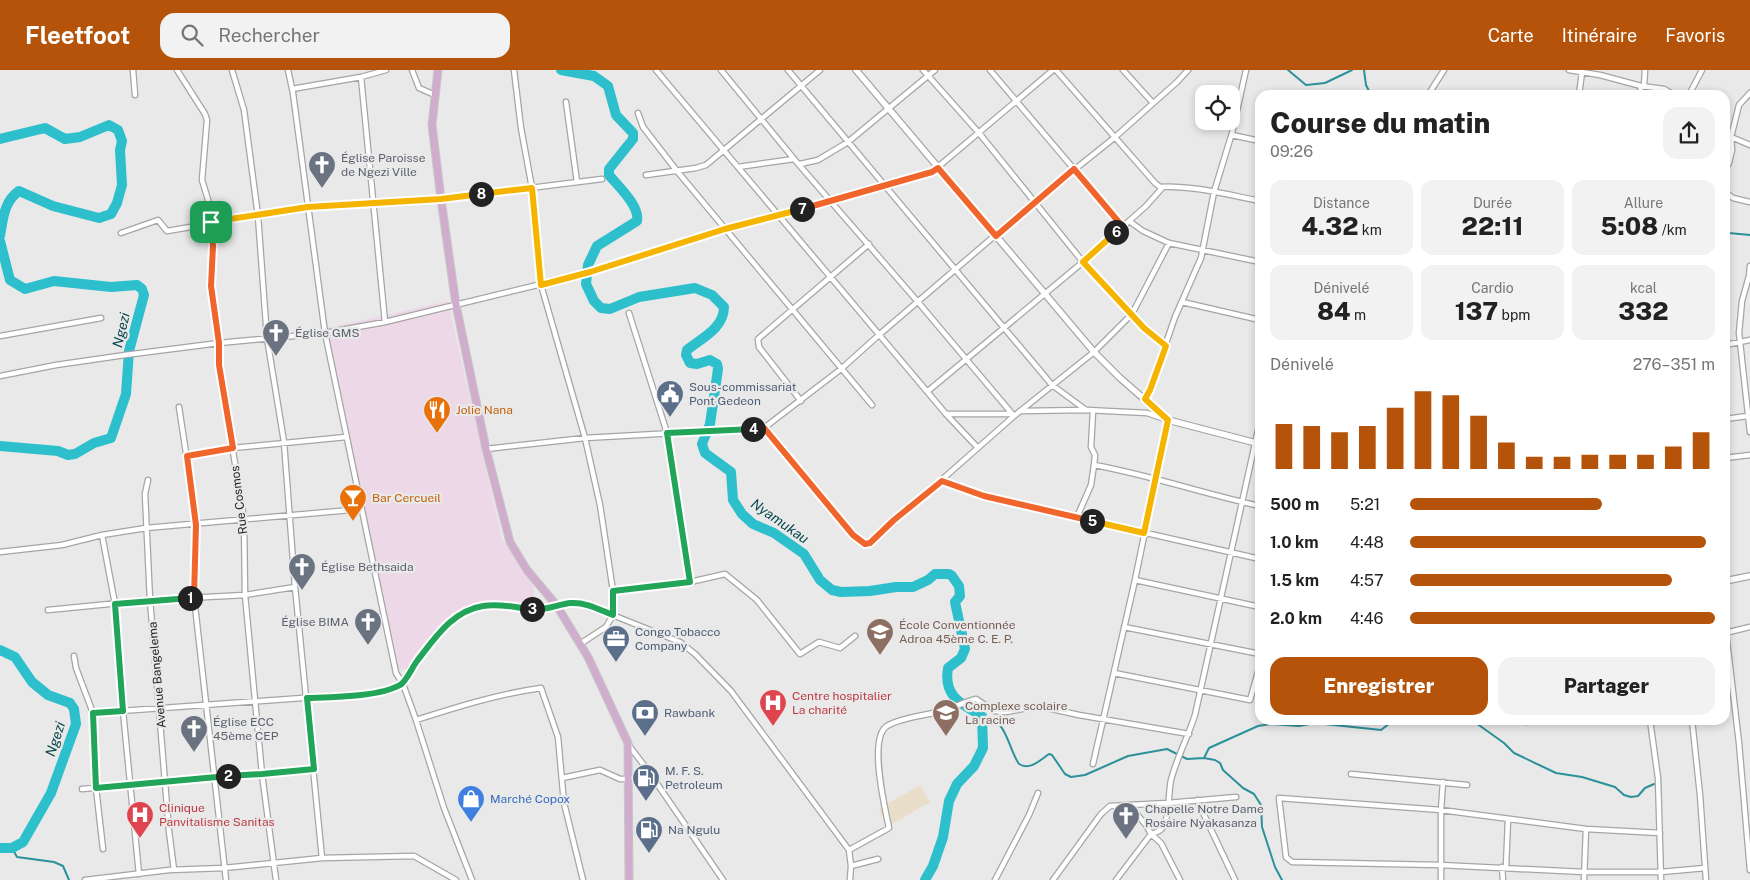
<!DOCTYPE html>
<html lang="fr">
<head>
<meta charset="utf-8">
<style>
	:root { --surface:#fff; --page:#f2f2f2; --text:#222; --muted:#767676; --accent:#b45309 }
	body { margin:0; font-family:"Public Sans",sans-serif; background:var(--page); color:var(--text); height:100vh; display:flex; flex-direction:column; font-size:19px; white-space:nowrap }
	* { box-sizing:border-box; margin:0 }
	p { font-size:16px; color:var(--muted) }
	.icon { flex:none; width:28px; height:28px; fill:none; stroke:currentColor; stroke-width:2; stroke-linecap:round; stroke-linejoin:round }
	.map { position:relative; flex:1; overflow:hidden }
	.panel { position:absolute; left:1255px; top:20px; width:475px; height:635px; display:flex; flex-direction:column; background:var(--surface); border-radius:15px; box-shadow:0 2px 8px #0003 }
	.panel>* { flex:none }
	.fabs { position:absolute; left:1195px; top:15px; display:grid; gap:10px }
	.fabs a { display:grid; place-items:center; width:45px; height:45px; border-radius:10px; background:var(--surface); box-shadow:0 2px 8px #0003; font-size:25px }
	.pin { position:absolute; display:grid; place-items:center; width:42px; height:42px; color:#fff; margin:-21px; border-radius:10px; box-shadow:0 2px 8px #0006 }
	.km { position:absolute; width:25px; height:25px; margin:-12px; border-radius:50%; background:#222; color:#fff; font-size:14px; line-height:25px; text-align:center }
	.round { display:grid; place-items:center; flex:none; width:52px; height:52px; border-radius:15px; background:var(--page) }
	.overview { display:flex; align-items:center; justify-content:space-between; height:85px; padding:0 15px }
	h1 { font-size:28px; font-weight:800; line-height:38px }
	.figures { display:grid; grid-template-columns:repeat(3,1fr); gap:8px; height:85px; padding:5px 15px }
	.figures div { display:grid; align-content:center; border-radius:12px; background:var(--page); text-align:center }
	.figures b { font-size:25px; font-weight:800 }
	.figures small { font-size:14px; font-weight:400 }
	.figures p { font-size:14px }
	.chart { height:140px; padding:10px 15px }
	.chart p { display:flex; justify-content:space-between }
	.chart svg { width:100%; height:90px; margin-top:5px; stroke:var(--accent); stroke-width:6 }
	.button { display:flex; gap:10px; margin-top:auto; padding:10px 15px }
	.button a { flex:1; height:58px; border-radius:15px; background:var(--accent); color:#fff; font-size:20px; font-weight:800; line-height:58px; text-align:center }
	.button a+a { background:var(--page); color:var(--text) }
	ul { padding:0 15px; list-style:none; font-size:16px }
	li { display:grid; grid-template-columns:80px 60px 1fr; align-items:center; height:38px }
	li i { height:12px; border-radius:6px; background:var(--accent) }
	header { display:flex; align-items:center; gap:30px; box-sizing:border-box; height:70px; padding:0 25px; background:var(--accent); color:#fff }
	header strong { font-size:24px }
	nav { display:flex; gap:28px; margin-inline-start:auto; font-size:18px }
	.search { width:350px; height:45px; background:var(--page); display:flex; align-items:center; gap:12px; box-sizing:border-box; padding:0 18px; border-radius:15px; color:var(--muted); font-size:19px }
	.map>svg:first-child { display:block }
	.commercial { fill:#edd8e7 }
	.industrial { fill:#e9deca }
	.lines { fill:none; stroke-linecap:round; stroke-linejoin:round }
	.stream { stroke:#2b919a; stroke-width:2 }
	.river { stroke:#2dbfcc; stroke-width:10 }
	.minor-casing { stroke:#a4a5a5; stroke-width:7 }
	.tertiary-casing { stroke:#a4a5a5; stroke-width:8 }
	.primary-casing { stroke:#c7c7c7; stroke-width:9 }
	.minor { stroke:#fff; stroke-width:4.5 }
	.tertiary { stroke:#fff; stroke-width:5.5 }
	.primary { stroke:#d0accd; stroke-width:7 }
	.split-1-casing { stroke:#fff; stroke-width:10 }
	.split-2-casing { stroke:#fff; stroke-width:10 }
	.split-3-casing { stroke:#fff; stroke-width:10 }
	.split-4-casing { stroke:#fff; stroke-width:10 }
	.split-5-casing { stroke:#fff; stroke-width:10 }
	.split-6-casing { stroke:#fff; stroke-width:10 }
	.split-7-casing { stroke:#fff; stroke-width:10 }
	.split-8-casing { stroke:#fff; stroke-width:10 }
	.split-9-casing { stroke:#fff; stroke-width:10 }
	.split-1 { stroke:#f0652b; stroke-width:6 }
	.split-2 { stroke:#22a559; stroke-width:6 }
	.split-3 { stroke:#22a559; stroke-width:6 }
	.split-4 { stroke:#22a559; stroke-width:6 }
	.split-5 { stroke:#f0652b; stroke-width:6 }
	.split-6 { stroke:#f5b400; stroke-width:6 }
	.split-7 { stroke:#f0652b; stroke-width:6 }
	.split-8 { stroke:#f5b400; stroke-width:6 }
	.split-9 { stroke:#f5b400; stroke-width:6 }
	.labels { text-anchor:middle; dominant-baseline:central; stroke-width:4.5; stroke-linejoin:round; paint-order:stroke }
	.worship-label { font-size:12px; fill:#5b616d; stroke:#e9e9ea; text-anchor:start }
	.service-label { font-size:12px; fill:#4e5e75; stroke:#e9e9ea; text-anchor:start }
	.food-label { font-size:12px; fill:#c56008; stroke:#e9e9ea; text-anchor:start }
	.street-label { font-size:12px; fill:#272727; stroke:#e9e9ea }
	.education-label { font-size:12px; fill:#785e54; stroke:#e9e9ea; text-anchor:start }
	.health-label { font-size:12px; fill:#be3a42; stroke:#e9e9ea; text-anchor:start }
	.shop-label { font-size:12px; fill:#366cbe; stroke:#e9e9ea; text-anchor:start }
	.water-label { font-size:14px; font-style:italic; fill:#0b494e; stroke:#e9e9ea }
</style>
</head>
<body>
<header>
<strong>Fleetfoot</strong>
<div class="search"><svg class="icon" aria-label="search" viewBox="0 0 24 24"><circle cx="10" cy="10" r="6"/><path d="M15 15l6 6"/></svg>Rechercher</div>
<nav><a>Carte</a><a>Itinéraire</a><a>Favoris</a></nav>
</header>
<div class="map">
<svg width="1750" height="810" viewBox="0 0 1750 810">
	<rect width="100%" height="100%" fill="#e9e9ea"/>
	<path class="commercial" d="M448,231L502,469L534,516L533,536L484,532L450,546L415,596L396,601L327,258Z"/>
	<path class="industrial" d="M920,715L930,732L887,757L879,739Z"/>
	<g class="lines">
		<path class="stream" d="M1288,0L1306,15L1325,13L1352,0
			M1364,0L1366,15L1371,25
			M1396,25L1402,22L1407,25
			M1725,157L1729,163L1750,165
			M982,646C1008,649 1007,677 1019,694C1030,701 1040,690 1049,684L1052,685L1065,704L1071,707L1085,705L1128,686L1167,679L1187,689L1204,688L1215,690L1220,693L1223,700L1243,718L1254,724L1261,735L1262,757L1275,797L1282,810
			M1425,650C1431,656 1438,652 1445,650
			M1468,650L1476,653L1504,673L1514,683L1556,703L1582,707L1615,717L1624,725L1631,727L1638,726L1645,718L1654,714
			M1204,688L1209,678L1258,656L1271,654L1299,656L1315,653L1381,660L1394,650
			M12,778L17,787L54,792L63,796L69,810"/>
		<path class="river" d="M561,0L594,6L608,16L616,45L633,63V69L609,99V105C618,116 640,136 637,151L597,176L588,195L586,214L594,231L601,238L610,239L639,227L695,218L712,225L724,237C724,258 702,268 687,280L686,285L690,293L697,294L710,290L717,294L718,299L710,354L702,374L705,383L731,402L733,430L742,444L753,454L774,463L804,484L820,510L832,520L841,522L870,521L896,517H913L928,510L935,504H949L952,506L959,516L960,526L955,532L965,579L961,588L948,598C943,627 962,634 982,646L983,678L974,696L957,714L949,731L943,767L933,796L925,810
			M0,69L45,58L65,69L80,67L109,55L118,60L122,71L120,80L122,115L117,133L111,144L99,148L53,136L19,121C4,131 3,149 0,166
			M0,171L10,210L25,219L54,211L111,217L137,215L142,219L144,225L129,281L126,324L111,368L94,373L75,384L68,385L58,381L0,376
			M0,580L15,587L32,612L48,625L70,633L74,639L76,654L51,723L23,772L12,778H0"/>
		<defs>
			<path id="minor" d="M133,0L135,25
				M177,0L205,44L207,50L202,110L209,133L211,152L213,176L211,216L219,273V295L244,449L245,525L262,704L276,810
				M232,0L244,40L258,146L267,268L284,372L295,517L322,788
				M288,0L293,23L325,263L396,603L403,614L416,650L444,738L472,810
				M412,0L419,18L435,25
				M514,0L521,58L532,118L541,215L585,368L600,435L613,521V545L606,557L580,574
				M656,0L946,344L978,378
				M721,0L794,89L918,232L1014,346
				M788,0L1052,315L1086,340
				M923,0L979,63L1083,192L1144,258L1166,277
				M990,0L1123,157
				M1056,0L1155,113L1160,117C1192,115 1229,125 1260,131
				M1123,0L1153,33
				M1569,0L1600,5L1641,16L1664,19L1674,25
				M361,7L385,252
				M1644,16L1645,0
				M292,19L361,7L386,0
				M1428,25L1444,0
				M1579,25L1582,2
				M1640,25L1641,16
				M1689,25L1702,0
				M566,32L577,112
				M638,43L643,57L677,101L872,335
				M1725,62L1731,67L1750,75
				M1232,65L1260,71
				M800,94L818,90L848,72L935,0
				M738,97L794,89
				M1725,99L1729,93L1732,80L1731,67L1739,35L1750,23
				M646,105L696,98L706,95L820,0
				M1725,122L1733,128L1750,132
				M1129,151L1143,161L1169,173L1260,192
				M121,163L158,150L167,161L308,137L441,129L602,109
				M1750,196L1749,206L1742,231L1739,263L1750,362
				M1182,232L1260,250
				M629,243L667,363L690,512
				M0,266L101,248
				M1725,275L1750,270
				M0,306L56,295L125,285L219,273L325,263L385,252L591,202L725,159L932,102L1053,0
				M928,321L1083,192L1146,136L1163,117
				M1145,329L1150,320L1175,247L1201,188L1214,122L1232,63L1246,0
				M801,331L759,277L758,269L869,174
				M179,337L197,455L194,527L226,810
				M1020,341L1087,340L1147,343L1168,350L1135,510L1093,694
				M946,344H1011
				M1725,349L1748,346
				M764,358L853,465L865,474L870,473L1014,346L1094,282L1132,244L1169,173
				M486,379L585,368L764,358L841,299L880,264L1034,132L1114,68L1177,12L1188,0
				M187,386L233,378L346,367
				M1725,388L1750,385
				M1094,395C1150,405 1204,424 1260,436
				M148,410L145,424L150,530L169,761L174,800
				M942,411L984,426L1260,489
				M1077,447L1091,415L1094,395L1095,385L1091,377L1093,341
				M102,465L115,534L123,641L139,804
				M0,482L62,475L102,465L146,458L362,439
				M1135,510L1260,537
				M613,521L690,512L725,504L757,530L800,584L819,572L840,578L855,566
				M48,540L150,530L245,525L295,517
				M1725,554L1739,673L1750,800
				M1124,557L1260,584
				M1725,563L1750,557
				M74,586L76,598L93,643L96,718L103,779
				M1114,603L1250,630L1260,595
				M93,643L386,622L403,614L410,599L446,555L461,544L482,536L496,535L539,540L571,533L585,534L680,572L695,584L731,621L849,780L851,796L850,810
				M416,650C457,637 498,624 541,618L558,667L564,733L583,810
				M1524,650L1526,652L1532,650
				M1650,650L1658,708L1661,810
				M1692,650L1700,725L1706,810
				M628,674L649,702L723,810
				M1351,704L1467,715
				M562,708L600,700L620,709H628L649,702
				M82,719L314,699
				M1197,730L1235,810
				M1126,736L1134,741L1146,755L1151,764L1161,773L1180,810
				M1660,763L1586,759L1441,740L1279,728L1286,787L1292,792L1440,795L1584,802H1661L1705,798
				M849,780L889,758C885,738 868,668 887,656C900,648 925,645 939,642C952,639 963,632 976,629L994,641L1006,642L1038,636L1079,645L1189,664
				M851,796L878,789
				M1502,797L1503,810
				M1506,797L1508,749
				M85,810L169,800L224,798L322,788L414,786L456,810
				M995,810L1029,745L1038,723
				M1053,810L1101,744L1110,736L1168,733L1236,727
				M1116,810L1151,764C1158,762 1163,760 1165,753C1170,740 1168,724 1171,710C1177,687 1188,667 1195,645L1260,351
				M1441,810V740L1443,712
				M1584,810L1586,759"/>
			<path id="tertiary" d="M856,0L1094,282L1119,307L1168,350L1260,374
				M1725,511L1750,506"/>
			<path id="primary" d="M438,0L432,55L441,129L456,235L486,379L510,472L527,500L557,536L588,587L628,673L629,810"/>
		</defs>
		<use href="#minor" class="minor-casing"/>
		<use href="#tertiary" class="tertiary-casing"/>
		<use href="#primary" class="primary-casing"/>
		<use href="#minor" class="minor"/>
		<use href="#tertiary" class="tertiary"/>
		<use href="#primary" class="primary"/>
	</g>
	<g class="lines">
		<defs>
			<path id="split-1" d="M190,528L194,527L196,455L187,386L233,378L219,295V273L211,216L213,176L211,152"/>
			<path id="split-2" d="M190,528L115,534L123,641L93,643L96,718L228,706"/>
			<path id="split-3" d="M228,706L262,704L314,699L307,628C332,627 379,627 400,615C406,612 413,596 417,591C435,568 452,541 483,536C499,533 517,538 532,539"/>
			<path id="split-4" d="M532,539C546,541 558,534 571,533C586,532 600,540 613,545V521L690,512L667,363L753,359"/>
			<path id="split-5" d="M753,359L764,358L853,465L865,474L870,473L894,450L942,411L984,426L1092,451"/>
			<path id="split-6" d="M1092,451L1144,463L1168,350L1145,329L1150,320L1166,276L1144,258L1083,192L1116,162"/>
			<path id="split-7" d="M802,139L932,102L938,98L996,166L1074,99L1123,157L1116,162"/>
			<path id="split-8" d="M481,124L532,118L541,215L590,202L725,159L802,139"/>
			<path id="split-9" d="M211,152L308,137L441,129L481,124"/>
		</defs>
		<use href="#split-1" class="split-1-casing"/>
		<use href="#split-2" class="split-2-casing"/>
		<use href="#split-3" class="split-3-casing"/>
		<use href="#split-4" class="split-4-casing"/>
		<use href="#split-5" class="split-5-casing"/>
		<use href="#split-6" class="split-6-casing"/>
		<use href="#split-7" class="split-7-casing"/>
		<use href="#split-8" class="split-8-casing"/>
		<use href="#split-9" class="split-9-casing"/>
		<use href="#split-1" class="split-1"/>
		<use href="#split-2" class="split-2"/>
		<use href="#split-3" class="split-3"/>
		<use href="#split-4" class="split-4"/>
		<use href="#split-5" class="split-5"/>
		<use href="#split-6" class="split-6"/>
		<use href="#split-7" class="split-7"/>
		<use href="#split-8" class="split-8"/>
		<use href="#split-9" class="split-9"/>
	</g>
	<defs>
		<symbol id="church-pin" viewBox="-11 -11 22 30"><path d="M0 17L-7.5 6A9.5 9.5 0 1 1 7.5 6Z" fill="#6b7280" stroke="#e9e9ea"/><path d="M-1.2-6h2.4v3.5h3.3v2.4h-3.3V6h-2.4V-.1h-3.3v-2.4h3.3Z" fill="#fff"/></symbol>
		<symbol id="civic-pin" viewBox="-11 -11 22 30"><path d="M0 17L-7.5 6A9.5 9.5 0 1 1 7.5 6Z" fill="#5c6f8a" stroke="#e9e9ea"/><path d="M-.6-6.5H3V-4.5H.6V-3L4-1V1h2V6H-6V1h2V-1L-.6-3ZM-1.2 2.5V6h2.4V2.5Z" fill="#fff"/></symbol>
		<symbol id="restaurant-pin" viewBox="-11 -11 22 30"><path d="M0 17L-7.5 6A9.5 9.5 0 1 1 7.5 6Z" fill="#e8710a" stroke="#e9e9ea"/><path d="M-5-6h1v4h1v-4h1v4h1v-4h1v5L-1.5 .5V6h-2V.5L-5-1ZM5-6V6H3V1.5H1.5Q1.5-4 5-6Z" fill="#fff"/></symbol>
		<symbol id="bar-pin" viewBox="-11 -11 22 30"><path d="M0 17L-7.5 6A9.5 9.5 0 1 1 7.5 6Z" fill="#e8710a" stroke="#e9e9ea"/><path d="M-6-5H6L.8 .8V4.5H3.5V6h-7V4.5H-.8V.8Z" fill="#fff"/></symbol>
		<symbol id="school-pin" viewBox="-11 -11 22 30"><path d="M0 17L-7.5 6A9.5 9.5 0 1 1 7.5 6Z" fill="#8d6e63" stroke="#e9e9ea"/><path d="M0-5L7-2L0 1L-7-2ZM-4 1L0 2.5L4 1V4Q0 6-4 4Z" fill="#fff"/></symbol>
		<symbol id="office-pin" viewBox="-11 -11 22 30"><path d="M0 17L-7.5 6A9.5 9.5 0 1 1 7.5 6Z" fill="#5c6f8a" stroke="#e9e9ea"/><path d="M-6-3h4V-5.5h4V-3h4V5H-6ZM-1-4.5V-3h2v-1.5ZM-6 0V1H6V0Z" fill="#fff"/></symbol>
		<symbol id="hospital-pin" viewBox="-11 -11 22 30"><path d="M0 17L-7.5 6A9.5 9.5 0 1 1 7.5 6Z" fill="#e0444e" stroke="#e9e9ea"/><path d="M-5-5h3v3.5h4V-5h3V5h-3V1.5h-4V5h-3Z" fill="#fff"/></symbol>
		<symbol id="bank-pin" viewBox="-11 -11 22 30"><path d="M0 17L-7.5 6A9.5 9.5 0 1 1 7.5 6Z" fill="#5c6f8a" stroke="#e9e9ea"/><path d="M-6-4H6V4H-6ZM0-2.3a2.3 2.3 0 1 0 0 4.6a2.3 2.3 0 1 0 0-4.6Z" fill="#fff"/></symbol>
		<symbol id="fuel-pin" viewBox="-11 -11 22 30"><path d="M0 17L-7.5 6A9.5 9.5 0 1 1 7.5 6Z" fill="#5c6f8a" stroke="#e9e9ea"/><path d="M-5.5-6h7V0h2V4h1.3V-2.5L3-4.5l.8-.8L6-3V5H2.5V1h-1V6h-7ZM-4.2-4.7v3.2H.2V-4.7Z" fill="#fff"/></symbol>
		<symbol id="shop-pin" viewBox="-11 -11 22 30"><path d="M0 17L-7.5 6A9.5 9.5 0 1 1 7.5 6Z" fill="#3f7fe0" stroke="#e9e9ea"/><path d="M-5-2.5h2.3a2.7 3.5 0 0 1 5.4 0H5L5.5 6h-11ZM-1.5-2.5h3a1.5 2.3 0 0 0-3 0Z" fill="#fff"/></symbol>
	</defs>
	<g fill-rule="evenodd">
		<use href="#church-pin" x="306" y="79" width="32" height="43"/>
		<use href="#church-pin" x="260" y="247" width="32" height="43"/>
		<use href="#civic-pin" x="654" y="308" width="32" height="43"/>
		<use href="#restaurant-pin" x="421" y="324" width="32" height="43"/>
		<use href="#bar-pin" x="337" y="412" width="32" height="43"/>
		<use href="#church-pin" x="286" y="481" width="32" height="43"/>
		<use href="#church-pin" x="352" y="536" width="32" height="43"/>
		<use href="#school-pin" x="864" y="546" width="32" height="43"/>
		<use href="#office-pin" x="600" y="553" width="32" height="43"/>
		<use href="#hospital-pin" x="757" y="617" width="32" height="43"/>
		<use href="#bank-pin" x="629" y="627" width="32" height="43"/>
		<use href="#school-pin" x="930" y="627" width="32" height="43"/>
		<use href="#church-pin" x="178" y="643" width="32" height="43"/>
		<use href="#fuel-pin" x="630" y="692" width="32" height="43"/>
		<use href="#shop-pin" x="455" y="713" width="32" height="43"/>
		<use href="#hospital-pin" x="124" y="729" width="32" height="43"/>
		<use href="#church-pin" x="1110" y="730" width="32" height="43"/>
		<use href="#fuel-pin" x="633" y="744" width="32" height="43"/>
	</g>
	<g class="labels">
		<g class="worship-label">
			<text x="341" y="88">Église Paroisse<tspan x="341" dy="14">de Ngezi Ville</tspan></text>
			<text x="295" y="263">Église GMS</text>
			<text x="321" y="497">Église Bethsaida</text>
			<text x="349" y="552" text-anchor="end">Église BIMA</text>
			<text x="213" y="652">Église ECC<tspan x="213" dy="14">45ème CEP</tspan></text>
			<text x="1145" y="739">Chapelle Notre Dame<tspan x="1145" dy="14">Rosaire Nyakasanza</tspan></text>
		</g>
		<g class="service-label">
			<text x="689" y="317">Sous-commissariat<tspan x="689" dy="14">Pont Gedeon</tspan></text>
			<text x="635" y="562">Congo Tobacco<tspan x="635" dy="14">Company</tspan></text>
			<text x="664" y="643">Rawbank</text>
			<text x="665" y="701">M. F. S.<tspan x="665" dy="14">Petroleum</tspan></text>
			<text x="668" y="760">Na Ngulu</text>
		</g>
		<g class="food-label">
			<text x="456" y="340">Jolie Nana</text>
			<text x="372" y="428">Bar Cercueil</text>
		</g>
		<g class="street-label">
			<text transform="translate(239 430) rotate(-97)">Rue Cosmos</text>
			<text transform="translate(157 605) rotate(-95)">Avenue Bangelema</text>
		</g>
		<g class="education-label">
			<text x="899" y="555">École Conventionnée<tspan x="899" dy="14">Adroa 45ème C. E. P.</tspan></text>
			<text x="965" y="636">Complexe scolaire<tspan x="965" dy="14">La racine</tspan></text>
		</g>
		<g class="health-label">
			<text x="792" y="626">Centre hospitalier<tspan x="792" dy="14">La charité</tspan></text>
			<text x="159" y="738">Clinique<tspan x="159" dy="14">Panvitalisme Sanitas</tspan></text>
		</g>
		<g class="shop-label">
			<text x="490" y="729">Marché Copox</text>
		</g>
		<g class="water-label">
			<text transform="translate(121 260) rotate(-77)">Ngezi</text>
			<text transform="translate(780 451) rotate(35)">Nyamukau</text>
			<text transform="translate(55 669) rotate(-72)">Ngezi</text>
		</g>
	</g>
</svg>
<div class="fabs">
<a><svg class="icon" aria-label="locate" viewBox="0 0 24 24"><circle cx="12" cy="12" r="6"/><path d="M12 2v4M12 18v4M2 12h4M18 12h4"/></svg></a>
</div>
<div class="pin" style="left:211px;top:152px;background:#1e9e55"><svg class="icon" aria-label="arrive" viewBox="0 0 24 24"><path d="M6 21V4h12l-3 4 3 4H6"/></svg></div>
<b class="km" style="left:190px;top:528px">1</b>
<b class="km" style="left:228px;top:706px">2</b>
<b class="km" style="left:532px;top:539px">3</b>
<b class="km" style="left:753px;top:359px">4</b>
<b class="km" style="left:1092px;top:451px">5</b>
<b class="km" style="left:1116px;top:162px">6</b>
<b class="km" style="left:802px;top:139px">7</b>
<b class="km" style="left:481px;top:124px">8</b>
<section class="panel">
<div class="overview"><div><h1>Course du matin</h1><p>09:26</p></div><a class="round"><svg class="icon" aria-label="share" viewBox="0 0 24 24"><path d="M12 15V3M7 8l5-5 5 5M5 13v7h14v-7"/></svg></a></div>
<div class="figures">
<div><p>Distance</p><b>4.32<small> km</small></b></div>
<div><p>Durée</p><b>22:11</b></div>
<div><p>Allure</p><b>5:08<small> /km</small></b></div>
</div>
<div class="figures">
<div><p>Dénivelé</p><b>84<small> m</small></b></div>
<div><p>Cardio</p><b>137<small> bpm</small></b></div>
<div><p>kcal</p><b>332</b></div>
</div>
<div class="chart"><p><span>Dénivelé</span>276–351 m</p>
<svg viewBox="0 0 160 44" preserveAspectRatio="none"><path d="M5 44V22M15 44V23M25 44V26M35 44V23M45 44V14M55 44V6M65 44V8M75 44V18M85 44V31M95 44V38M105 44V38M115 44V37M125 44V37M135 44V37M145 44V33M155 44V26"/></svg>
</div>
<ul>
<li><b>500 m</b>5:21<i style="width:63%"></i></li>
<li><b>1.0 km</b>4:48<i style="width:97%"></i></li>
<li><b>1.5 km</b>4:57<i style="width:86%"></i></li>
<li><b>2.0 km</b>4:46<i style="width:100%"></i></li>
</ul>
<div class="button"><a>Enregistrer</a><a>Partager</a></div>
</section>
</div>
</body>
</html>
